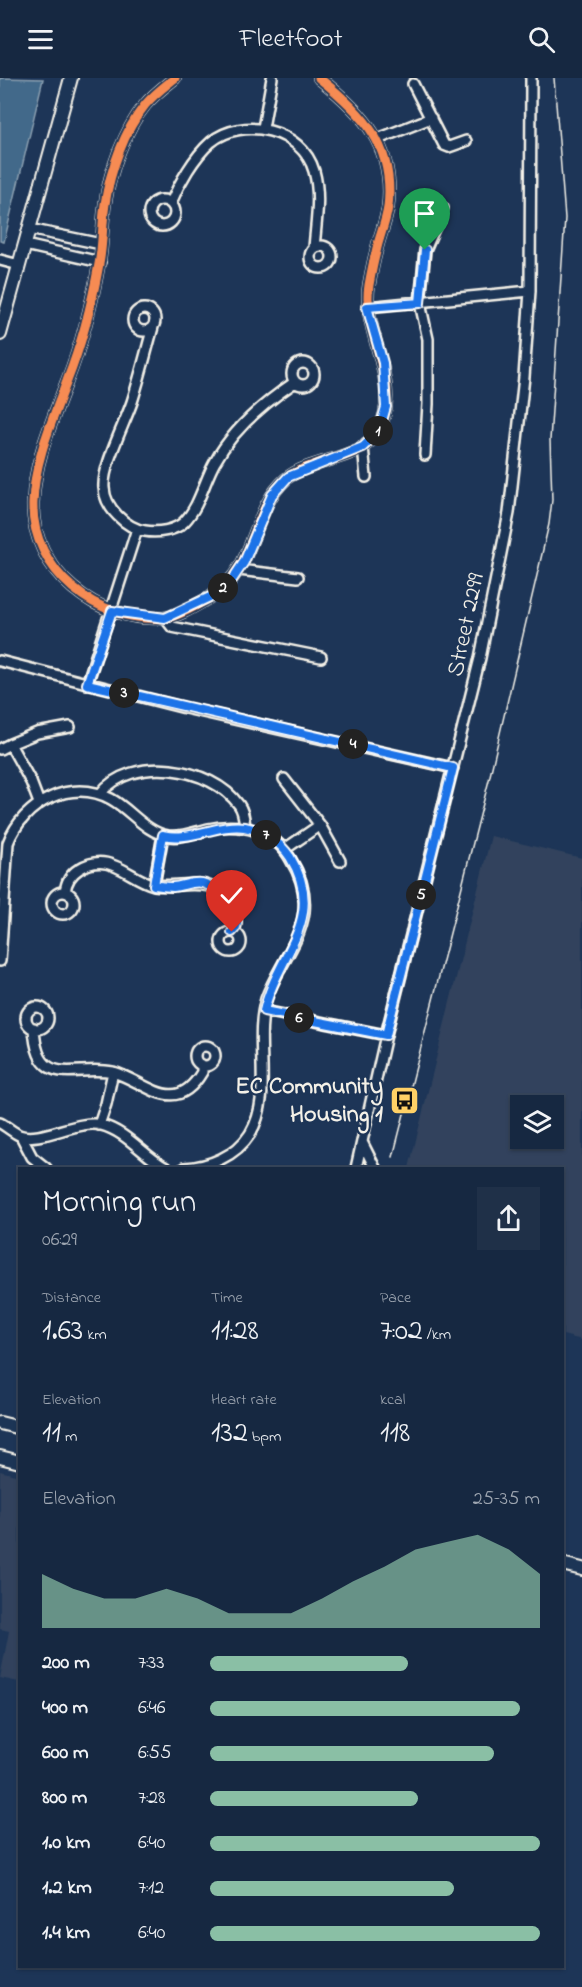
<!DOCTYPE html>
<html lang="en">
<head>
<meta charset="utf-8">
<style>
	:root { --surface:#162841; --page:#1f3048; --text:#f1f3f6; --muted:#9ea6b1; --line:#35445a; --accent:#8abfa5 }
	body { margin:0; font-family:"Indie Flower",sans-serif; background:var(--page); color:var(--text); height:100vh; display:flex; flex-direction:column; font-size:22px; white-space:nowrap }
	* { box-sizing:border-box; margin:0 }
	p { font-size:20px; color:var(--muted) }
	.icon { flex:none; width:33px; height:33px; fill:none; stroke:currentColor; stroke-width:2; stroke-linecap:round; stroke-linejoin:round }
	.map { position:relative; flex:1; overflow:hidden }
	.sheet { position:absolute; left:18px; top:1089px; width:546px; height:801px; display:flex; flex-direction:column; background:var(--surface); border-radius:0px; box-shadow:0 2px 4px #0004,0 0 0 2px var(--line) }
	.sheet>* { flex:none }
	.controls { position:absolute; left:510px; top:1017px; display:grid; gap:12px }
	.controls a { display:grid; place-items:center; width:54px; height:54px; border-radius:0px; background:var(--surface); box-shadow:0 2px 4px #0004,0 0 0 2px var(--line); font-size:30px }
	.pin { position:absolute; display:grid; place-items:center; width:51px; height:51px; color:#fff; margin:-62px -26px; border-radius:50% 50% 50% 0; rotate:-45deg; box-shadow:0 0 6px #0007 }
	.pin .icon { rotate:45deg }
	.km { position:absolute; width:30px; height:30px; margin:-15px; border-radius:50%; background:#222; color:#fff; font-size:16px; line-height:30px; text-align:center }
	.round { display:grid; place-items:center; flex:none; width:63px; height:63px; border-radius:0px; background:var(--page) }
	.headline { display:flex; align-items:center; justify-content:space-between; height:102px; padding:0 24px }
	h1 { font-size:33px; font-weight:600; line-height:45px }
	.figures { display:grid; grid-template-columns:repeat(3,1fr); gap:9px; height:102px; padding:6px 24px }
	.figures div { display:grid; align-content:center }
	.figures b { font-size:30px; font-weight:600 }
	.figures small { font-size:16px; font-weight:400 }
	.figures p { font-size:16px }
	.chart { height:168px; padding:12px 24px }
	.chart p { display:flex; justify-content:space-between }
	.chart svg { width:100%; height:108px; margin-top:6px; fill:var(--accent); opacity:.7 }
	ul { padding:0 24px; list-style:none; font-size:20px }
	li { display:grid; grid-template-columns:96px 72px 1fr; align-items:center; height:45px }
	li i { height:15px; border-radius:8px; background:var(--accent) }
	header { display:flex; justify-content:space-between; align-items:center; height:78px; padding:0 24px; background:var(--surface); font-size:27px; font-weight:600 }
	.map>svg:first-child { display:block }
	.built { fill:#31435d; fill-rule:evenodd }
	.water { fill:#43698a; stroke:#8a9fb0; stroke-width:1.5 }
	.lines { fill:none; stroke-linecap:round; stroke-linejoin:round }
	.street-casing { stroke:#f4f1e8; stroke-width:14 }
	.secondary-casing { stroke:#f4f1e8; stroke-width:16 }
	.street { stroke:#1d3557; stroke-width:9 }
	.secondary { stroke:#1d3557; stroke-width:12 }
	.tram { stroke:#f4f1e8; stroke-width:1.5 }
	.cycleway-casing { stroke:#1d3557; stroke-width:13 }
	.cycleway { stroke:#f68b52; stroke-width:9 }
	.route-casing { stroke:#fff; stroke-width:12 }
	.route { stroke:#1a73e8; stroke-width:8 }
	.labels { text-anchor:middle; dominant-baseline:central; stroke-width:4.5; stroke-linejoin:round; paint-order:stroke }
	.street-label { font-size:24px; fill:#f4f1e8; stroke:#1d3557 }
	.poi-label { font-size:24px; font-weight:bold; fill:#f4f1e8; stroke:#1d3557; text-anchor:end }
</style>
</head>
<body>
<header><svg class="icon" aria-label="menu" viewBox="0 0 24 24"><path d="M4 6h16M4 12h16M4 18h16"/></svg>Fleetfoot<svg class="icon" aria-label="search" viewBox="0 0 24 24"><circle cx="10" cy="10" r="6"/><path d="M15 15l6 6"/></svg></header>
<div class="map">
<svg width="582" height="1909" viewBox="0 0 582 1909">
	<rect width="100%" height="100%" fill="#1d3557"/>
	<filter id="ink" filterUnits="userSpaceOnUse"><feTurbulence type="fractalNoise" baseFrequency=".0167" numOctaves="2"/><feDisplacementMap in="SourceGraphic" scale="12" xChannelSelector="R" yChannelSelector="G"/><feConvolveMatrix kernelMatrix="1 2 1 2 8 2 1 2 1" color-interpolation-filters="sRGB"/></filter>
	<g filter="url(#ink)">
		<path class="built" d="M491,758L582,780V1262L563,1257L562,1090H409ZM520,1028H554V1060H520Z
			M0,1393L19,1398V1604L0,1600L9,1553L0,1551Z"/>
		<path class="water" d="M0,0L43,1L4,164L0,163Z"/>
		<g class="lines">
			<defs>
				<path id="street" d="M175,0C165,8 153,17 145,27C124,53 110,93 105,126C102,146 103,166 99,186C92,225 82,265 67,303C53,341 34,383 33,425C31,493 98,545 163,540C179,539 198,526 212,518C258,489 250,433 286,401C312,379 362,384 379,352C403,304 361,254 369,207C371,196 373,185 376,174C379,159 386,144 388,129C395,68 363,35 319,0
					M413,6L444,67L449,69L466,63
					M263,50L272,0
					M378,61L431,40
					M149 135a13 13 0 1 1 26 0a13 13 0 1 1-26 0Z
					M171,125C179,105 194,79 211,64C243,38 302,51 314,93C321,118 316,144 314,170
					M29,151L101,166
					M25,167L100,184
					M310 179a11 11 0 1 1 22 0a11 11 0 1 1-22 0Z
					M0,182L19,187
					M367,229L530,213
					M133 242a11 11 0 1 1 22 0a11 11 0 1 1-22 0Z
					M153,249C146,274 140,299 132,324C125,345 102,389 104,410C105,430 126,450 145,453C157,455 175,453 184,444C200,428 204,403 215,384C233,351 264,325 295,304
					M292 296a11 11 0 1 1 22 0a11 11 0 1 1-22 0Z
					M363,369L366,399
					M425,377L428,326V261L420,225L425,172L443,130
					M239,492L298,499
					M165,540L172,549L321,579
					M0,583L185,630L453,690
					M87,606L137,451
					M10,666L37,655L70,649
					M0,671L10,666L31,704L39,725
					M284,701L320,747L285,771
					M100,716C131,676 211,688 239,727C244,734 244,741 245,749
					M320,747L340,783
					M154,807C182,811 214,795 231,827C236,836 237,845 234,854
					M52 825a11 11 0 1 1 22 0a11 11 0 1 1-22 0Z
					M65,814C66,804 71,796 79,791C109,772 128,800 154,807L163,757
					M221 864a10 10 0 1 1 20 0a10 10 0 1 1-20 0Z
					M0,883L8,765C23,725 71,699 111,721C131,732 145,754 168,758C182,760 195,754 208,751C240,744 275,752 291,782C301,798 306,815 304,834C300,866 276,891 266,921C253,964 274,1016 250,1056C236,1078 209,1089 184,1090
					M26 940a11 11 0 1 1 22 0a11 11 0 1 1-22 0Z
					M264,933L386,957
					M34,950C37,1014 76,986 113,994L106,1026L99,1047
					M195 978a10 10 0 1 1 20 0a10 10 0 1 1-20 0Z
					M113,994C147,1004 175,1040 202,994V987
					M0,1045C6,1048 13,1054 19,1057C41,1065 78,1041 101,1047C126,1053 144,1078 166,1090
					M21,1058L32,1079L46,1090
					M362,1064L375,1090
					M356,1090L386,957L480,580L509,435L524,299L530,213L531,0"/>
				<path id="secondary" d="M0,256L71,0
					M0,1345L20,1350
					M0,1379L20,1384
					M562,1486L582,1491"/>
			</defs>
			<use href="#street" class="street-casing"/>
			<use href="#secondary" class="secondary-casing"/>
			<use href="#street" class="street"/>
			<use href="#secondary" class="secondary"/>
			<path class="tram" d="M393,1079L489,702L549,446L552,422L550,362L565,140L554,0"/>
			<defs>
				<path id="cycleway" d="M175,0C165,8 153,17 145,27C124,53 110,93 105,126C102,146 103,166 99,186C92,225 82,265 67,303C53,341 34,383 33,425C31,493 98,545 163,540C179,539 198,526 212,518C258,489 250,433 286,401C312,379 362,384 379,352C403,304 361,254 369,207C371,196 373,185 376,174C379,159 386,144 388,129C395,68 363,35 319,0"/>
			</defs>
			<use href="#cycleway" class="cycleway-casing"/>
			<use href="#cycleway" class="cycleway"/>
		</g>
	</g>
	<g class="lines" filter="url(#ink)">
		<defs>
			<path id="route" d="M232,854C249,840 219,809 202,805C193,803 183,808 173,809C167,809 161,808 154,807L163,757C190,764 217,745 245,749C262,752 280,764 290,779C328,841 277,876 264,933L386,957L453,690L87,606L112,533L165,540L212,518L230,505L244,484L272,417L288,399L363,369L379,353L386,329L383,285L367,229L420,225L425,172"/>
		</defs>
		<use href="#route" class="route-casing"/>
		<use href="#route" class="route"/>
	</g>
	<defs>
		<symbol id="bus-square" viewBox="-11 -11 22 22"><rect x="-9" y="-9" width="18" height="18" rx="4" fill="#ffd166" stroke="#1d3557"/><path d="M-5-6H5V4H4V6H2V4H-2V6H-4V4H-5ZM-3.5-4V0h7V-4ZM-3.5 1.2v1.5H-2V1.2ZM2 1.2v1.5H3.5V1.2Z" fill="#111"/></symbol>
	</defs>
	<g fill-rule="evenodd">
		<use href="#bus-square" x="388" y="1006" width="33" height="33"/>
	</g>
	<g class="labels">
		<g class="street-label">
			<text transform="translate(467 547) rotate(-78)">Street 2299</text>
		</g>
		<g class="poi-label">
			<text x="383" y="1009">EC Community<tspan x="383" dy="28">Housing 1</tspan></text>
		</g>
	</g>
</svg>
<div class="controls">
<a><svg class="icon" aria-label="layers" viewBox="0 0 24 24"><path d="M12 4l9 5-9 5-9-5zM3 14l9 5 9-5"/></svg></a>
</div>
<div class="pin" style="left:425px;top:172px;background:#1e9e55"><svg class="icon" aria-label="arrive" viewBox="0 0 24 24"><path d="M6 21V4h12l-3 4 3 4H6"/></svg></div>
<div class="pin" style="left:232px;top:854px;background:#d93025"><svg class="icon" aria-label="check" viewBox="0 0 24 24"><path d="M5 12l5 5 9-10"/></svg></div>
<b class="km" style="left:378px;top:353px">1</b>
<b class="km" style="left:223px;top:510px">2</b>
<b class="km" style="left:124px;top:615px">3</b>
<b class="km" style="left:353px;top:666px">4</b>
<b class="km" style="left:421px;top:817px">5</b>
<b class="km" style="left:299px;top:940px">6</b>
<b class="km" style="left:266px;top:757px">7</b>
<section class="sheet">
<div class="headline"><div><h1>Morning run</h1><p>06:29</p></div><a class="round"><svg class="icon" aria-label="share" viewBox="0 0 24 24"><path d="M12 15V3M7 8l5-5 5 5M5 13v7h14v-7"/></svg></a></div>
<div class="figures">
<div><p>Distance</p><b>1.63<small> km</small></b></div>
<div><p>Time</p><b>11:28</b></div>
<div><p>Pace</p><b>7:02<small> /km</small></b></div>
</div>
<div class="figures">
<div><p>Elevation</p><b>11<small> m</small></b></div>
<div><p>Heart rate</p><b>132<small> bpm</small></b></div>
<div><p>kcal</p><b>118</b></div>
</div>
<div class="chart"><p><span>Elevation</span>25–35 m</p>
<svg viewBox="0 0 160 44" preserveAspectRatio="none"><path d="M0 44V22L10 28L20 32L30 32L40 28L50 32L60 38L70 38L80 38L90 32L100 25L110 19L120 12L130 9L140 6L150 12L160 22V44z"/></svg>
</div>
<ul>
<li><b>200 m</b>7:33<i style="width:60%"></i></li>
<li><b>400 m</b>6:46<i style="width:94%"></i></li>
<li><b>600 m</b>6:55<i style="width:86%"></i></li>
<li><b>800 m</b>7:28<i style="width:63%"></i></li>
<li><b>1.0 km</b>6:40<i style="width:100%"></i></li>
<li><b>1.2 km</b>7:12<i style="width:74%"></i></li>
<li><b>1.4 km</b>6:40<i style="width:100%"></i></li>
</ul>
</section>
</div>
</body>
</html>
